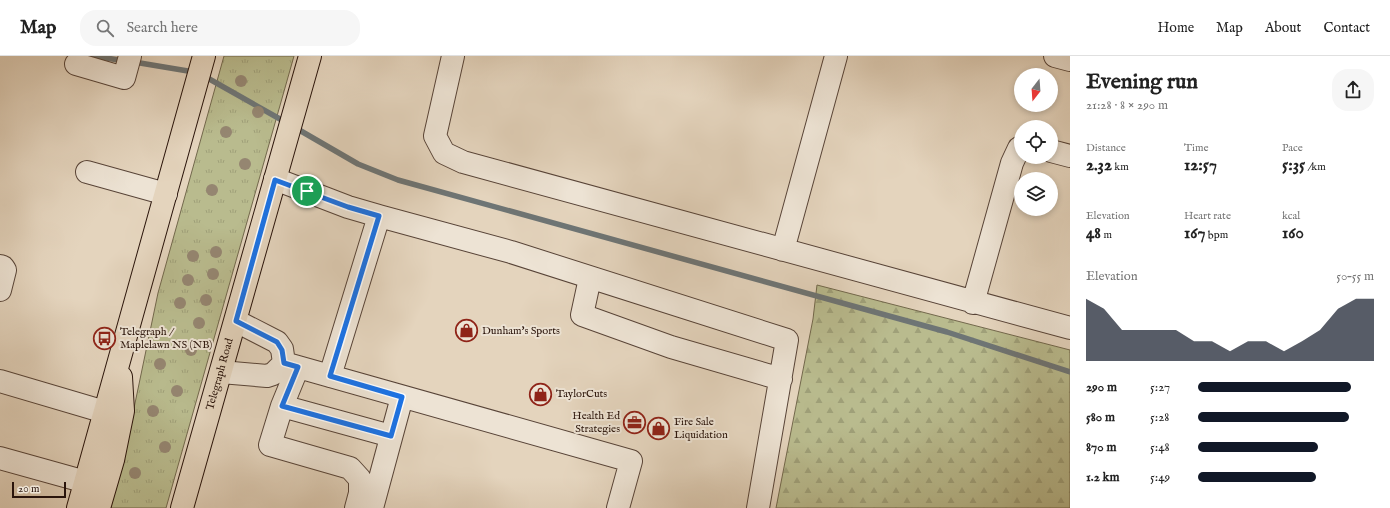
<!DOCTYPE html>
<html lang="en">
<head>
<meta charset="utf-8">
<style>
	:root { --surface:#fff; --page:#f6f6f6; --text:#222; --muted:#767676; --line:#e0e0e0; --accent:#111827 }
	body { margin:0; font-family:"IM FELL English",serif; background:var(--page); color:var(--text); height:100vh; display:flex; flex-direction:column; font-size:15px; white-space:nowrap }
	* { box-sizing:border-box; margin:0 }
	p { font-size:13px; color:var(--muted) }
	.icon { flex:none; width:22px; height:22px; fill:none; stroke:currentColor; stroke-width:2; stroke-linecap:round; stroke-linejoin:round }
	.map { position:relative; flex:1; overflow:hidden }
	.sheet { display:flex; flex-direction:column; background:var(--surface); width:320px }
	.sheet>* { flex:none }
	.needle { width:26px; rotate:197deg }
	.tools { position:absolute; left:1014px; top:12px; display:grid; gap:8px }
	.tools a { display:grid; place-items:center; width:44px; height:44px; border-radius:50%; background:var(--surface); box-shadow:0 2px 6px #0003; font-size:20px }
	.scale { position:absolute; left:12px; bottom:10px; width:54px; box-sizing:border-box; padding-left:4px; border:2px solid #2a140b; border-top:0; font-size:11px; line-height:14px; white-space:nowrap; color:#2a140b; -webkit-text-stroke:3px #ede3d4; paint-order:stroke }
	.pin { position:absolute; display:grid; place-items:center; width:34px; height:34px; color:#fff; margin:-17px; border:2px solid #fff; border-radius:50%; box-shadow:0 1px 4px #0007 }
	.round { display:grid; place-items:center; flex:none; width:42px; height:42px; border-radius:16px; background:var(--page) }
	.overview { display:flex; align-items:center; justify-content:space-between; height:68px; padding:0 16px }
	h1 { font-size:22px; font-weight:800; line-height:30px }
	.stats { display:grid; grid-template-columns:repeat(3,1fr); gap:6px; height:68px; padding:4px 16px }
	.stats div { display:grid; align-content:center }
	.stats b { font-size:17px; font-weight:800 }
	.stats small { font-size:11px; font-weight:400 }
	.stats p { font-size:11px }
	.chart { height:112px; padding:8px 16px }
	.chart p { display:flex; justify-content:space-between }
	.chart svg { width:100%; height:72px; margin-top:4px; fill:var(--accent); opacity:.7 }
	ul { padding:0 16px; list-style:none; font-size:13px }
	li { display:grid; grid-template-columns:64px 48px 1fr; align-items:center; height:30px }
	li i { height:10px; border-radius:5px; background:var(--accent) }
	header { display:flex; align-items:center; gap:24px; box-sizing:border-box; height:56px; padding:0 20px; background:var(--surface); border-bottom:1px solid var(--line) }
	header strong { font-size:19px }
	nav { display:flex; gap:22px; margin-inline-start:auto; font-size:14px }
	.search { width:280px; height:36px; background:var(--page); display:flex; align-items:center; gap:10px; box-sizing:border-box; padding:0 14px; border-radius:16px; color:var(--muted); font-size:15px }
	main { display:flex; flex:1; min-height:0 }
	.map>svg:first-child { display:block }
	.grass { fill:url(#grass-tufts); stroke:#72684c }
	.forest { fill:url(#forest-firs); stroke:#72684c }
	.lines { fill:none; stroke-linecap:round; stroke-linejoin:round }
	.stream { stroke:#6e7575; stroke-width:5.5 }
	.minor-casing { stroke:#584438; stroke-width:24 }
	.major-casing { stroke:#2a140b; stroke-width:24 }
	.minor { stroke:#ede3d4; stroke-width:22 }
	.major { stroke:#e4d4bd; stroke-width:22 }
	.tree { fill:#958671 }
	.route-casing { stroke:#fff; stroke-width:8 }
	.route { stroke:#1a73e8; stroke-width:5 }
	.labels { text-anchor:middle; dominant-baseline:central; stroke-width:4; stroke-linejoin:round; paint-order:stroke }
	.poi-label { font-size:11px; fill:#2a140b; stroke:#ede3d4; text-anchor:start }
	.street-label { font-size:11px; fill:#2a140b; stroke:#ede3d4 }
</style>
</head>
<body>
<header>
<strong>Map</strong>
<div class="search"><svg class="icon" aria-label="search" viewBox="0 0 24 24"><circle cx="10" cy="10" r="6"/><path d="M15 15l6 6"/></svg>Search here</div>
<nav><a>Home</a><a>Map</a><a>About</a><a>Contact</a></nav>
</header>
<main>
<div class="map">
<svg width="1070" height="452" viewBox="0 0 1070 452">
	<defs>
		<pattern id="grass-tufts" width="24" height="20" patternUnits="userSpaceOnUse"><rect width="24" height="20" fill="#b9bb8e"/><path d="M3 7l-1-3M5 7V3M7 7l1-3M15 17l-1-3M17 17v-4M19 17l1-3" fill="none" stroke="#9fa079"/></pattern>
		<pattern id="forest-firs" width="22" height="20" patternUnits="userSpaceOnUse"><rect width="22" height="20" fill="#b9bb8e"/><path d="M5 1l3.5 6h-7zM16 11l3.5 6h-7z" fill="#9fa079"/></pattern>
	</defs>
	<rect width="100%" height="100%" fill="#e4d4bd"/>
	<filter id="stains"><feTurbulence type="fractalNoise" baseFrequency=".005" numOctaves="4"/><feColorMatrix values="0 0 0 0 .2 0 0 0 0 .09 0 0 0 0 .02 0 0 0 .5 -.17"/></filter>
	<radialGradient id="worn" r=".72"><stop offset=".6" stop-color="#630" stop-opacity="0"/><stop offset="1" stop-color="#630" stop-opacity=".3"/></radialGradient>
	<path class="grass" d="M224,0H294L166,452H107L129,376L158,237Z"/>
	<path class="forest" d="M817,229L1070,294V452H776L813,263Z"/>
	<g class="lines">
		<path class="stream" d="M94,0L125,5
			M134,6L194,16
			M204,20L287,67
			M294,71L358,108L398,124L947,276L1070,316"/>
		<defs>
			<path id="minor" d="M453,0L435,80L444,97L463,106L1070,272
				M1055,0L1070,4
				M76,8L124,22L130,0
				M1051,95L1070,100
				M87,116L166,138
				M275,123L348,151L379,160
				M783,194L836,0
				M0,210L3,211L5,214L0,234
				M590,222L582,259L671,291L781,323
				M973,247L1012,107L1019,92L1021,91
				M284,307L631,405L618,452
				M298,311L282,350L270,389L350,412L360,423V437L356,452
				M221,316L267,320L273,318L284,307L282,293L277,286L236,265
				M330,320L379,160L511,196L787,284L758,452
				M0,325L105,356
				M282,350L391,380
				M0,402L86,426
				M372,452L402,341"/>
			<g id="major">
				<path d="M78,452L204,0"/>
				<path d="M99,452L113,404L123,355L121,321"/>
				<path id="s1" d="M182,452L310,0"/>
			</g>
		</defs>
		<use href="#minor" class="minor-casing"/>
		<use href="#major" class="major-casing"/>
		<use href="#minor" class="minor"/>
		<use href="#major" class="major"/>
	</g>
	<g class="tree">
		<circle cx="241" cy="25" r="6"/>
		<circle cx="258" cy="56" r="6"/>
		<circle cx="226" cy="76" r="6"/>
		<circle cx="245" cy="108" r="6"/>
		<circle cx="212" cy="134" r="6"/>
		<circle cx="216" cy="196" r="6"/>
		<circle cx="193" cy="200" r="6"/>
		<circle cx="213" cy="218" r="6"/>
		<circle cx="188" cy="224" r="6"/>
		<circle cx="206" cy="244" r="6"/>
		<circle cx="180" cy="247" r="6"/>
		<circle cx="199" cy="267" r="6"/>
		<circle cx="191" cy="294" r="6"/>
		<circle cx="160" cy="308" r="6"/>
		<circle cx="177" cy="335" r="6"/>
		<circle cx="153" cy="355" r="6"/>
		<circle cx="165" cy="391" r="6"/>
		<circle cx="135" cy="417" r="6"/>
	</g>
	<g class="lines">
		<defs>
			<path id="route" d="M275,124L348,151L379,160L330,320L402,341L391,380L282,350L298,311L284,307L282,294L277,286L236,265Z"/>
		</defs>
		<use href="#route" class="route-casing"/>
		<use href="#route" class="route"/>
	</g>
	<defs>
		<symbol id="shop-ring" viewBox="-11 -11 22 22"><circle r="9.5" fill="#ede3d4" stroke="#8f2418" stroke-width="1.5"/><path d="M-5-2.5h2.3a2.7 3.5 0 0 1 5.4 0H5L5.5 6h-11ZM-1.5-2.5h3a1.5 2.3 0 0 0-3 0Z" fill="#8f2418"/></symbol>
		<symbol id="bus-ring" viewBox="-11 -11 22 22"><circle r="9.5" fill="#ede3d4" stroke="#8f2418" stroke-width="1.5"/><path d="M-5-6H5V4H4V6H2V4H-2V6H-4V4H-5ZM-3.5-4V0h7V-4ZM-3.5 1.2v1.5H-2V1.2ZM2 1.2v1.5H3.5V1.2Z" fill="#8f2418"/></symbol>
		<symbol id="office-ring" viewBox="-11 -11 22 22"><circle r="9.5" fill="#ede3d4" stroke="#8f2418" stroke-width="1.5"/><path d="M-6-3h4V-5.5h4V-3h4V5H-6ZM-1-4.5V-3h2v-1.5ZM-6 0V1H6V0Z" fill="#8f2418"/></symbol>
	</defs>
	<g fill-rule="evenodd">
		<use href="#shop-ring" x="454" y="262" width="25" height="25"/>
		<use href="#bus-ring" x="92" y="270" width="25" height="25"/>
		<use href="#shop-ring" x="528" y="326" width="25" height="25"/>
		<use href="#office-ring" x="622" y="354" width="25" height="25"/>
		<use href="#shop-ring" x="646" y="360" width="25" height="25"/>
	</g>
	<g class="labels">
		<g class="poi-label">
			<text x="482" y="275">Dunham's Sports</text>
			<text x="120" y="276">Telegraph /<tspan x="120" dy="13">Maplelawn NS (NB)</tspan></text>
			<text x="556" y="338">TaylorCuts</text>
			<text x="620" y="360" text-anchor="end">Health Ed<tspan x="620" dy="13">Strategies</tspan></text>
			<text x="674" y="366">Fire Sale<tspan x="674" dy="13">Liquidation</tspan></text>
		</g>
		<g class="street-label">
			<text stroke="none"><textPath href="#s1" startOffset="139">Telegraph Road</textPath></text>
		</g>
	</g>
	<rect width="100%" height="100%" filter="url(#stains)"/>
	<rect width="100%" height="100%" fill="url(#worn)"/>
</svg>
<div class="tools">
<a><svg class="needle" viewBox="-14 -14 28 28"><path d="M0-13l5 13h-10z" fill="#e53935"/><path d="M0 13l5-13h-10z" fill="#767676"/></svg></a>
<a><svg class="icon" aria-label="locate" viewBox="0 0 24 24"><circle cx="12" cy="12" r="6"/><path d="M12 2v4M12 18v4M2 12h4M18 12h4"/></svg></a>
<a><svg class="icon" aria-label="layers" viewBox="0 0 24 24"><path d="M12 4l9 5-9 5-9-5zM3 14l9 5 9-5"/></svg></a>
</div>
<div class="scale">20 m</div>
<div class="pin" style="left:307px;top:135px;background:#1e9e55"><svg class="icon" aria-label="arrive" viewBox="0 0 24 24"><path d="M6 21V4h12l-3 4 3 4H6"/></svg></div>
</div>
<section class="sheet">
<div class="overview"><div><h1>Evening run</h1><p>21:28 · 8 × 290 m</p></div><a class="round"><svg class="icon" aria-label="share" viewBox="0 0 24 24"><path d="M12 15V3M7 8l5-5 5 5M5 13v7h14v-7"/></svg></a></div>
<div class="stats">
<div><p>Distance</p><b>2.32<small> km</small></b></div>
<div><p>Time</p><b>12:57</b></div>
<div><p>Pace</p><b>5:35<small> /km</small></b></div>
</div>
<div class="stats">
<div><p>Elevation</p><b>48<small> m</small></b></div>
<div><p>Heart rate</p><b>167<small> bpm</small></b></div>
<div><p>kcal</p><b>160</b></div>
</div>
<div class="chart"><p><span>Elevation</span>50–55 m</p>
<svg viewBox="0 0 160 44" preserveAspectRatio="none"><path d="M0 44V6L10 12L20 25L30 25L40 25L50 25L60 32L70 32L80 38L90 32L100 32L110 38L120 32L130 25L140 12L150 6L160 6V44z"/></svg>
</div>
<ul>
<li><b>290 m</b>5:27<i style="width:87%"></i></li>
<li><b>580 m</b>5:28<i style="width:86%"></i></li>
<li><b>870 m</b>5:48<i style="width:68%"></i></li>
<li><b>1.2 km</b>5:49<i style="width:67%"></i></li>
</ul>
</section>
</main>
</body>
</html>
